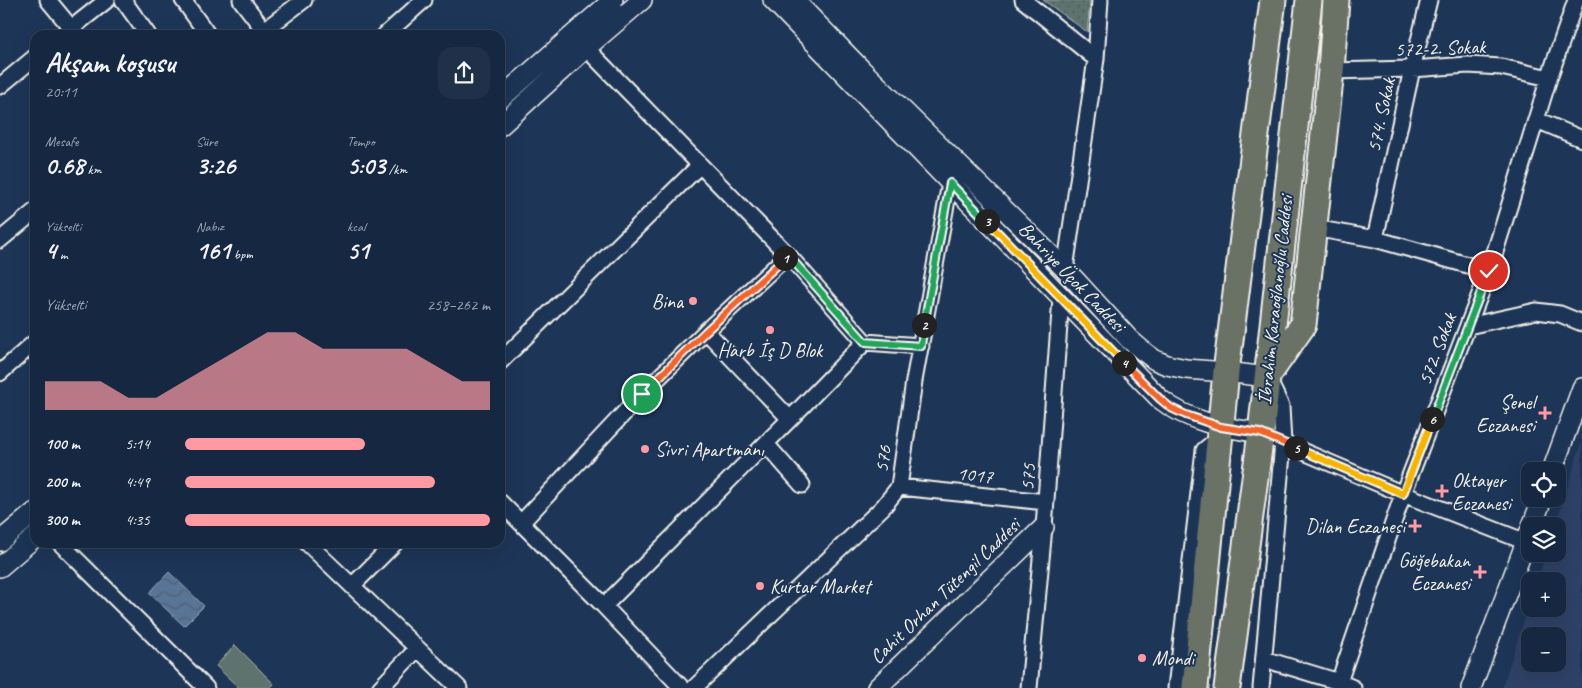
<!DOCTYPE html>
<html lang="tr">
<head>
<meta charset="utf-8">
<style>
	:root { --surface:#162841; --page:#1f3048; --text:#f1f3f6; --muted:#9ea6b1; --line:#35445a; --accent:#ff9aa2 }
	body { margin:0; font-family:Caveat,sans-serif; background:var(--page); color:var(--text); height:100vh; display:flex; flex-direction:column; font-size:19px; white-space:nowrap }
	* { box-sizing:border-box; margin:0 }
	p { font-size:16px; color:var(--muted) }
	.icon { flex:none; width:28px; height:28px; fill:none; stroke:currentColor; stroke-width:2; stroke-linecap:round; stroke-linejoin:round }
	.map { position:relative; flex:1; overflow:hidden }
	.panel { position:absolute; left:30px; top:30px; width:475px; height:518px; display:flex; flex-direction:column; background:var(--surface); border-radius:15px; box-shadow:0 5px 20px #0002,0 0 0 1px var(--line) }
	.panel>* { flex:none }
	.buttons { position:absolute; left:1521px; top:462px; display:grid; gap:10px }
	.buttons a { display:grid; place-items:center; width:45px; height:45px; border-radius:10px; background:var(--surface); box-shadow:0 5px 20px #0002,0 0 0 1px var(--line); font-size:25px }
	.pin { position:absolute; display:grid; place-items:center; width:42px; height:42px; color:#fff; margin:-21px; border:2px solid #fff; border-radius:50%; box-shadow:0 1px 5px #0007 }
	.km { position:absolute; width:25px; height:25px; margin:-12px; border-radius:50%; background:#222; color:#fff; font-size:14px; line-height:25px; text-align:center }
	.round { display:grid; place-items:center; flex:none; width:52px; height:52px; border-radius:15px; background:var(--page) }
	.head { display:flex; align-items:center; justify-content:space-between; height:85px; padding:0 15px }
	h1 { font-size:28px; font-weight:700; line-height:38px }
	.figures { display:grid; grid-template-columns:repeat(3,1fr); gap:8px; height:85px; padding:5px 15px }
	.figures div { display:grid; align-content:center }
	.figures b { font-size:25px; font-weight:700 }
	.figures small { font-size:14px; font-weight:400 }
	.figures p { font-size:14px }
	.chart { height:140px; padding:10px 15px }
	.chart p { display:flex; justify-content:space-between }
	.chart svg { width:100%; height:90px; margin-top:5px; fill:var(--accent); opacity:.7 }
	ul { padding:0 15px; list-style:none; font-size:16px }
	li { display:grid; grid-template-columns:80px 60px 1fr; align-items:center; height:38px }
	li i { height:12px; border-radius:6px; background:var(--accent) }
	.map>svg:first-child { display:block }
	.built { fill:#2d4367; fill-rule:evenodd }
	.park { fill:url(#park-dots); stroke:#a9b2ab }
	.pitch { fill:#5e736e; stroke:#a9b2ab }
	.water { fill:url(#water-waves); stroke:#96a7b7 }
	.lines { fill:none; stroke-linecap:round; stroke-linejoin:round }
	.minor-casing { stroke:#f4f1e8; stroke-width:19 }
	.tertiary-casing { stroke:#f4f1e8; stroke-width:22 }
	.trunk-casing { stroke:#f4f1e8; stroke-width:29 }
	.minor { stroke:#1d3557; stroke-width:15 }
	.tertiary { stroke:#1d3557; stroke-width:19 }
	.trunk { stroke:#6b7165; stroke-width:25 }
	.split-1-casing { stroke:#fff; stroke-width:10 }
	.split-2-casing { stroke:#fff; stroke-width:10 }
	.split-3-casing { stroke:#fff; stroke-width:10 }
	.split-4-casing { stroke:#fff; stroke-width:10 }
	.split-5-casing { stroke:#fff; stroke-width:10 }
	.split-6-casing { stroke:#fff; stroke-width:10 }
	.split-7-casing { stroke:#fff; stroke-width:10 }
	.split-1 { stroke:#f0652b; stroke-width:6 }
	.split-2 { stroke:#22a559; stroke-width:6 }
	.split-3 { stroke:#22a559; stroke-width:6 }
	.split-4 { stroke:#f5b400; stroke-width:6 }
	.split-5 { stroke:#f0652b; stroke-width:6 }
	.split-6 { stroke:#f5b400; stroke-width:6 }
	.split-7 { stroke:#22a559; stroke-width:6 }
	.poi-dot { fill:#ff9aa2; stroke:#1d3557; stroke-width:2 }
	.labels { text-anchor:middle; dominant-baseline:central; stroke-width:4; stroke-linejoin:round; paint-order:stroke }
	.street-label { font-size:20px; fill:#f4f1e8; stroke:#1d3557 }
	.poi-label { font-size:20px; fill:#f4f1e8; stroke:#1d3557; text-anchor:end }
</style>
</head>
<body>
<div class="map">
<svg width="1582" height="688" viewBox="0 0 1582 688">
	<defs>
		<pattern id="park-dots" width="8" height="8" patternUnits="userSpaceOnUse" patternTransform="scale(1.25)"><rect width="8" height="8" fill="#5e736e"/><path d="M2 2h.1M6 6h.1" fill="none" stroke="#525b58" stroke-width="1.8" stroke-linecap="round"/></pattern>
		<pattern id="water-waves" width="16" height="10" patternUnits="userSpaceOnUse" patternTransform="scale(1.25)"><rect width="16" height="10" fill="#587597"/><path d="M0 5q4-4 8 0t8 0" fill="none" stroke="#505e6e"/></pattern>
	</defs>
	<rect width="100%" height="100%" fill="#1d3557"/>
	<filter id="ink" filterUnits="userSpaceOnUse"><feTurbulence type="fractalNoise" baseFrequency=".02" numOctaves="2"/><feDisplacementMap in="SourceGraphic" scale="10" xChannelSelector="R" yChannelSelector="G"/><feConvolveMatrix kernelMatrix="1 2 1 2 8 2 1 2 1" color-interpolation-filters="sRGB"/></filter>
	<g filter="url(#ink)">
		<path class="built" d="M1582,442V688H1502L1530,602V609H1558V581H1537L1546,554H1558V526H1555ZM1530,636H1558V664H1530Z"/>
		<path class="park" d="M1043,0H1090L1087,32Z"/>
		<path class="pitch" d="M235,645L274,684L270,688H239L216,666Z"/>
		<path class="water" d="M169,572L204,606L184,626L149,593Z"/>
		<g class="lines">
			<defs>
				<path id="minor" d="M48,0L77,35
					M123,0L148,35
					M183,0L208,35
					M241,0L264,30
					M1023,0L1096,59
					M63,35L107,0
					M258,35L304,0
					M385,35L424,0
					M586,48L788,255L865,342L921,346
					M1331,71L1412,69L1468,65L1501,67L1549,78
					M0,86L35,57
					M1537,120L1582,139
					M1314,228L1375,239L1489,271
					M1375,239L1412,69L1429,0
					M0,240L35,211
					M1065,269L1096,59L1100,0
					M1468,326L1536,311L1560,314L1582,323
					M706,331L790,419
					M500,362L700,165
					M0,373L35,342
					M1276,440L1403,494L1526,542
					M766,444L802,485
					M899,487L1046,502
					M500,502L604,606L682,688
					M521,523L642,394L706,331L788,255
					M59,542L206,688
					M306,542L459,688
					M352,586L396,542
					M604,606L790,419L865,342
					M1264,659L1339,682L1353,688
					M1339,682L1403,494L1489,271L1549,78L1576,0
					M380,688L417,649
					M694,688L883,507L899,487L914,381L950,183
					M1029,688L1044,527L1061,298
					M1176,688L1204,450L1220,437
					M1261,688L1283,443L1281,406L1269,381"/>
				<path id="tertiary" d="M773,0L1160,399C1189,422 1224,428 1261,433
					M794,0L862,70L1065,269L1129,339L1143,351L1155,360L1167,365L1186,369L1226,372L1267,377
					M500,99L613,0
					M500,126L586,48L642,0
					M1552,471L1582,388
					M1532,526L1542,499
					M0,541L35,512
					M0,567L35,537
					M877,688L1044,527
					M1471,688L1530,531"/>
				<path id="trunk" d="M1268,375L1303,325L1331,71L1336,0
					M1195,688L1226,372L1273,0
					M1227,688L1261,433L1309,0"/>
			</defs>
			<use href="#minor" class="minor-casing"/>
			<use href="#tertiary" class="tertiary-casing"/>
			<use href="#trunk" class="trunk-casing"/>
			<use href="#minor" class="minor"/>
			<use href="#tertiary" class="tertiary"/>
			<use href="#trunk" class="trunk"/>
		</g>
	</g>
	<g class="lines" filter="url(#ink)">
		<defs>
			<path id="split-1" d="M642,394L706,331L785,258"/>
			<path id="split-2" d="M785,258L788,255L865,342L921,346L924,325"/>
			<path id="split-3" d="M924,325L950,183L987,221"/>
			<path id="split-4" d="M987,221L1124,363"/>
			<path id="split-5" d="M1124,363L1160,399L1171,408L1186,415L1221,427L1260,433L1296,448"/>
			<path id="split-6" d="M1296,448L1403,494L1432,419"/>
			<path id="split-7" d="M1432,419L1489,271"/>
		</defs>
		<use href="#split-1" class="split-1-casing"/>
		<use href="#split-2" class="split-2-casing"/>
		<use href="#split-3" class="split-3-casing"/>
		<use href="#split-4" class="split-4-casing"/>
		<use href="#split-5" class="split-5-casing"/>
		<use href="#split-6" class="split-6-casing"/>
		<use href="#split-7" class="split-7-casing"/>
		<use href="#split-1" class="split-1"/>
		<use href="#split-2" class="split-2"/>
		<use href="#split-3" class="split-3"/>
		<use href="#split-4" class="split-4"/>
		<use href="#split-5" class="split-5"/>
		<use href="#split-6" class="split-6"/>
		<use href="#split-7" class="split-7"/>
	</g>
	<g class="poi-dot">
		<circle cx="693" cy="301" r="5"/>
		<circle cx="770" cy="330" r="5"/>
		<path d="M1542.5 405.5h5v5h5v5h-5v5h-5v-5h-5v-5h5z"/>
		<circle cx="645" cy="449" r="5"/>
		<path d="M1439.5 483.5h5v5h5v5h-5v5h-5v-5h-5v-5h5z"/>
		<path d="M1412.5 518.5h5v5h5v5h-5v5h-5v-5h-5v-5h5z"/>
		<path d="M1477.5 564.5h5v5h5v5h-5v5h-5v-5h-5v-5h5z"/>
		<circle cx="760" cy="586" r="5"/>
		<circle cx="1142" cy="658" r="5"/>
	</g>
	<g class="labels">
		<g class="street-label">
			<text transform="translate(1440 48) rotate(-2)">572-2. Sokak</text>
			<text transform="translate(1381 115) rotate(-78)">574. Sokak</text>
			<text transform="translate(1072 277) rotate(46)">Bahriye Üçok Caddesi</text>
			<text transform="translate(1275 300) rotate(-84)">İbrahim Karaoğlanoğlu Caddesi</text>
			<text transform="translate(1437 349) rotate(-69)">572. Sokak</text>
			<text transform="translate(883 459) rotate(-82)">576</text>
			<text transform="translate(975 475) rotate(6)">1017</text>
			<text transform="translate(1028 477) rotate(-86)">575</text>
			<text transform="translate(945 591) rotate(-44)">Cahit Orhan Tütengil Caddesi</text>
		</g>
		<g class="poi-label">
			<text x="683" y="301">Bina</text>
			<text x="770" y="350" text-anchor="middle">Harb İş D Blok</text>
			<text x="1535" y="402">Şenel<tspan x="1535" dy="23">Eczanesi</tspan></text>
			<text x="655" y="449" text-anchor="start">Sivri Apartmanı</text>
			<text x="1452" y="480" text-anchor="start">Oktayer<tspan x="1452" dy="23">Eczanesi</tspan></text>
			<text x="1405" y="526">Dilan Eczanesi</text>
			<text x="1470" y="560">Göğebakan<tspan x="1470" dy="23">Eczanesi</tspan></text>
			<text x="770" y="586" text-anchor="start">Kurtar Market</text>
			<text x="1152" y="658" text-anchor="start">Mondi</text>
		</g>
	</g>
</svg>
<div class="buttons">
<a><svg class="icon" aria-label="locate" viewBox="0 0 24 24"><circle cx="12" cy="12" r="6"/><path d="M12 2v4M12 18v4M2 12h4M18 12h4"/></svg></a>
<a><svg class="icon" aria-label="layers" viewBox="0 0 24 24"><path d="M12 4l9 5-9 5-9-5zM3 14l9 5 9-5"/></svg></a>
<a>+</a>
<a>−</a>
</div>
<div class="pin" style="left:642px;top:394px;background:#1e9e55"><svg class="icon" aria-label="arrive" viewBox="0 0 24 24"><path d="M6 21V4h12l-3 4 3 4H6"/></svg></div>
<div class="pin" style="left:1489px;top:271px;background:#d93025"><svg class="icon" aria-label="check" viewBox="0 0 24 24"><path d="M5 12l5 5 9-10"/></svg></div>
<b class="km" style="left:785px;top:258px">1</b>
<b class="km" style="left:924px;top:325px">2</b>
<b class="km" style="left:987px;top:221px">3</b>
<b class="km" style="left:1124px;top:363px">4</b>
<b class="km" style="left:1296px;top:448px">5</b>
<b class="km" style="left:1432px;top:419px">6</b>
<section class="panel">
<div class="head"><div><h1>Akşam koşusu</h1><p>20:11</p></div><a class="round"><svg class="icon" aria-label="share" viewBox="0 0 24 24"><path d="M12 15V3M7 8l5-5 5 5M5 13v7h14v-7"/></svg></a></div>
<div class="figures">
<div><p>Mesafe</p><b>0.68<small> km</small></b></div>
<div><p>Süre</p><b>3:26</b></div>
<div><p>Tempo</p><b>5:03<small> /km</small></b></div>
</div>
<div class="figures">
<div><p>Yükselti</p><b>4<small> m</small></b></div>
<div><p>Nabız</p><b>161<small> bpm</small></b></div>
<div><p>kcal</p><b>51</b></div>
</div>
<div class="chart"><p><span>Yükselti</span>258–262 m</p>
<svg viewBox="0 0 160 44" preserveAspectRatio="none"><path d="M0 44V30L10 30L20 30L30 38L40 38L50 30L60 22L70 14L80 6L90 6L100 14L110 14L120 14L130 14L140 22L150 30L160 30V44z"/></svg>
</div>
<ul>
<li><b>100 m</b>5:14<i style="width:59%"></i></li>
<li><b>200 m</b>4:49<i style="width:82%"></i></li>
<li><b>300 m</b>4:35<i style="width:100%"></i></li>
</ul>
</section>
</div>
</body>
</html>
